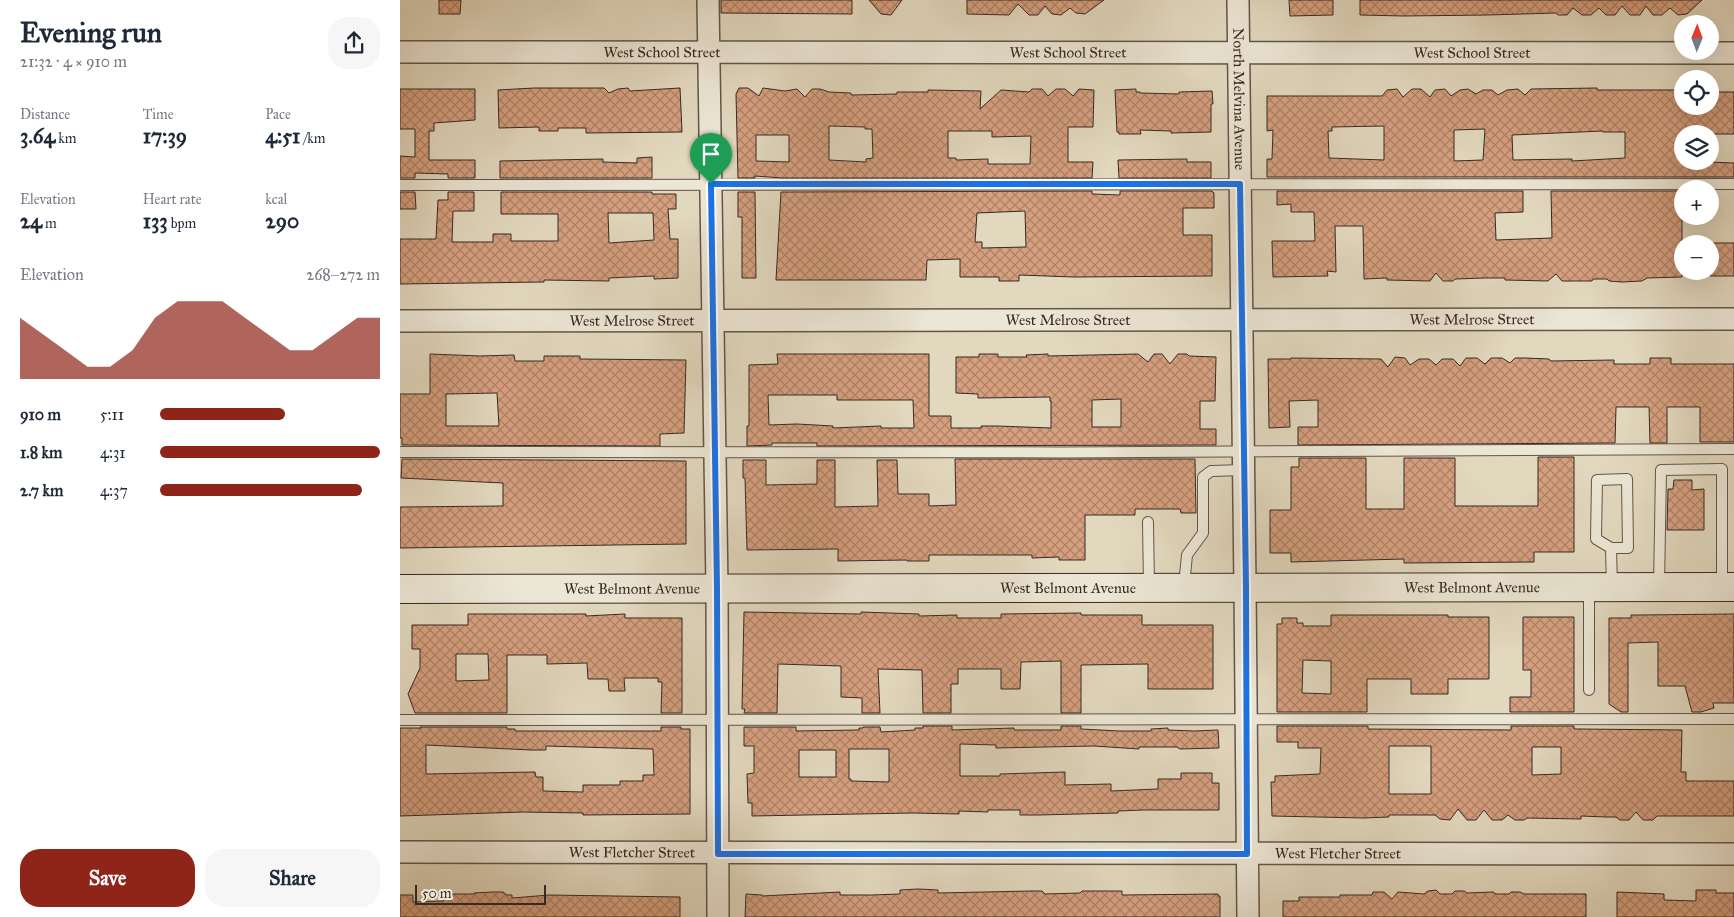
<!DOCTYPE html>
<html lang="en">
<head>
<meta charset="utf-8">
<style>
	:root { --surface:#fff; --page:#f6f6f7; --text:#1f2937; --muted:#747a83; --accent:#8f2418 }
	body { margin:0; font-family:"IM FELL Great Primer",serif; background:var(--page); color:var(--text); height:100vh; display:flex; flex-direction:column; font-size:19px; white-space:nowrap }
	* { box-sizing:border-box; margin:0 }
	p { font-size:16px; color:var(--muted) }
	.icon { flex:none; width:28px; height:28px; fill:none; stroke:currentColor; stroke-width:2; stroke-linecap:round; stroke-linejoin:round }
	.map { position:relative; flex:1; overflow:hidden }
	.details { display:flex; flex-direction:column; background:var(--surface); width:400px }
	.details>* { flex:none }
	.needle { width:32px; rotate:1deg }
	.controls { position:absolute; left:1274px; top:15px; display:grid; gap:10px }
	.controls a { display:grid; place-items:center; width:45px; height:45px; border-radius:50%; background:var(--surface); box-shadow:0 5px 20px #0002; font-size:25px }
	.scale { position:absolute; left:15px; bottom:12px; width:131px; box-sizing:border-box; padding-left:5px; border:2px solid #372923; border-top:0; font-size:14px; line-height:18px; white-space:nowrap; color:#372923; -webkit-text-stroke:4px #ece6d5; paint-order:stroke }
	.pin { position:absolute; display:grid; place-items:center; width:42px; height:42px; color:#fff; margin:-51px -21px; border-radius:50% 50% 50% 0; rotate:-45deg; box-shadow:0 0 5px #0007 }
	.pin .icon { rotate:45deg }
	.round { display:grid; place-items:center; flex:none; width:52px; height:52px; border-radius:20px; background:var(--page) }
	.headline { display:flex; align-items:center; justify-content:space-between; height:85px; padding:0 20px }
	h1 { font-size:28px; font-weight:800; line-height:38px }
	.figures { display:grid; grid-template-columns:repeat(3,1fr); gap:8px; height:85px; padding:5px 20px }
	.figures div { display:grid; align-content:center }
	.figures b { font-size:21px; font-weight:800 }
	.figures small { font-size:14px; font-weight:400 }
	.figures p { font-size:14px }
	.chart { height:140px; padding:10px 20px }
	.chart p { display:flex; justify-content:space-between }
	.chart svg { width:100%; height:90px; margin-top:5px; fill:var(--accent); opacity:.7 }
	.primary-button { display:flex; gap:10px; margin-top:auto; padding:10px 20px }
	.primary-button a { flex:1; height:58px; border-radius:20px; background:var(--accent); color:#fff; font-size:20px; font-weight:800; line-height:58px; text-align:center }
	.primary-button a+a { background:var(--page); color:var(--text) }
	ul { padding:0 20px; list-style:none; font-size:16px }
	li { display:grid; grid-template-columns:80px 60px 1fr; align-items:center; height:38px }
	li i { height:12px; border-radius:6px; background:var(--accent) }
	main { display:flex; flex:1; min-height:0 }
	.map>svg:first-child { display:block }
	.building { fill:url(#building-cross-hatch); stroke:#372923; fill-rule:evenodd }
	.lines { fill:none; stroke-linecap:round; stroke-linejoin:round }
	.lane-casing { stroke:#62554a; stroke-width:12 }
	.street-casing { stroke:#62554a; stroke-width:24 }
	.secondary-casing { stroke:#372923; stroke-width:30 }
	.lane { stroke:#ece6d5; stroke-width:10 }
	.street { stroke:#ece6d5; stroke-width:21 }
	.secondary { stroke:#ece6d5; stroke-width:28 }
	.route-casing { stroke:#fff; stroke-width:10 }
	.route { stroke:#1a73e8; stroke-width:6 }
	.labels { text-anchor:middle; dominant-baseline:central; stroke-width:4; stroke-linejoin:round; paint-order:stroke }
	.street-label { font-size:15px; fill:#372923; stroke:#ece6d5 }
</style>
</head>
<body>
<main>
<section class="details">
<div class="headline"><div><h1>Evening run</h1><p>21:32 · 4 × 910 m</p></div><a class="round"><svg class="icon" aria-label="share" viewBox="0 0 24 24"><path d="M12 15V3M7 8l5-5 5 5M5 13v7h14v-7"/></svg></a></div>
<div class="figures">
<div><p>Distance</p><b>3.64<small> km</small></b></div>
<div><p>Time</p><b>17:39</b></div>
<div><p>Pace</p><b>4:51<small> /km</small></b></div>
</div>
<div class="figures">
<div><p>Elevation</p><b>24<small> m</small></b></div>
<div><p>Heart rate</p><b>133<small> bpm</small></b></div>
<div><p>kcal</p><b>290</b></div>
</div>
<div class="chart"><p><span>Elevation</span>268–272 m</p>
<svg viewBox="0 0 160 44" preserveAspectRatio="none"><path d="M0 44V14L10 22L20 30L30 38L40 38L50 30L60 14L70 6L80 6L90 6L100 14L110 22L120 30L130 30L140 22L150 14L160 14V44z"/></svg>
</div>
<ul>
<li><b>910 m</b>5:11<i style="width:57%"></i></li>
<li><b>1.8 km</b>4:31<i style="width:100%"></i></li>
<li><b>2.7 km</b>4:37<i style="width:92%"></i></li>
</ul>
<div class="primary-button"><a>Save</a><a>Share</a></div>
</section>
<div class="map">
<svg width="1334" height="917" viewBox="0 0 1334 917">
	<defs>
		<pattern id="building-cross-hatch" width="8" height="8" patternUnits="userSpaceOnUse" patternTransform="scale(1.25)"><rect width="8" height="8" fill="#d69f7e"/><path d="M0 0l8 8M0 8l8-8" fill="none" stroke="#ae8267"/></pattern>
	</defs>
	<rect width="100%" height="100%" fill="#e2d8be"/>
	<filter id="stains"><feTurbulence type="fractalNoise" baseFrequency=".004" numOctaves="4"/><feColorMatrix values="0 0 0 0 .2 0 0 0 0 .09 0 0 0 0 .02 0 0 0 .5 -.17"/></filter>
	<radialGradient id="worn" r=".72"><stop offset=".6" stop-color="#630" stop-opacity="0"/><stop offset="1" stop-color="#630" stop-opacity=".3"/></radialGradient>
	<path class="building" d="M39,0H61L60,14H39Z
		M321,0H452V14L321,13Z
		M469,0H502L491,15L481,14Z
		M567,0H704L685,14L676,13L670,8L661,15L652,14L645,6L638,15H629L618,4L609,15L567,14Z
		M889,0H933V15L890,16Z
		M960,0H1302L1287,14L1278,15L1270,8L1262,15H1253L1246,6L1240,15H1230L1222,6L1215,15H1206L1199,8L1191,15H1182L1173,8L1167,15H1158L1156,13L1088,15L1004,16L960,15Z
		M134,88H204L209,93L218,89L228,88L230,91L280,88L282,132L186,133V128H158V131H139V127L99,128L98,90Z
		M339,88H348L359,96L363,88L385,91L397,89L405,97L412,89H420L429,92L451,93V95L497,94V92H528V90L581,91L580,109L601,90L629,92L632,89H642L648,96L656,89H665L673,96L679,89L694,90L693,127H668V162H693L692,178H382L355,176V178H338L336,94ZM429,126L465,127V129H472L473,158L466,159V162L429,160ZM548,131H592V137L631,136L630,164H588V159L556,160V158H548ZM356,135H389V162L356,161Z
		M1197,88V90H1282V106H1310V92H1334V134H1282V161L1334,163V177H867V159H872L873,130L867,131V96H982L987,90L997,89L1003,97L1012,89H1021L1030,97L1035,90L1045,89L1051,96L1060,90L1068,89L1076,94L1083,90H1092L1098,95L1107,90L1118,89L1125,95L1131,89ZM984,126V160L929,158L928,131H932V127ZM1085,129L1083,160L1054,161V130ZM1203,131V132H1225V158L1172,161V159L1113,160L1112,135Z
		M0,89H75V120L34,123V131H29V160H75V178H48V174L15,173V178H0V156L15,157V129H0Z
		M736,89V92H740V93L779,94V92L812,91L813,104H811V132L771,133V131L740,130L741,134H719V132H717L715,90Z
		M252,157V178H100V161L203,159V162L237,163V158Z
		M787,159V162H811V178H719L718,160Z
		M692,191V194L720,195V191H812L814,193V208H783V235H812V276L674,277L619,275V281H599V277H560V259L527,260L526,280H376L381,192ZM625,211L626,247L582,248V242H575L577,213Z
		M877,191H1123V212L1095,213L1096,240L1152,238L1151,191H1282V277L1247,278L1242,281L1222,282L1209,281L1207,279H1193L1192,281H1162L1156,274L1148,281L1105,280V278H1084L1055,279L1053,281H1043L1036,273L1030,281L987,280V278L964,279L963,226H935L936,272L927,271L928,276L873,277L872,241H915L914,212H891V204L877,205Z
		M0,192H15L16,209H0Z
		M48,192H74V211H53L52,242H93V234H111V241H158V214H101V192H252V194H276V209H268L270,239H278V278L254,279V276L209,278V281L144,280V282L0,284V239H36L38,200H48ZM208,213H253L254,240L209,243Z
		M338,192H355L356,278H342V217H338Z
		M1310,243H1334V276H1310Z
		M30,354L80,356L114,355L115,361H144V356H180V359L286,360L284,433L260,434V446L2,445V438H0V394H30ZM97,393L99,426H46V394Z
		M377,354H529V416H551V428H581V426H597L651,428V401H650V397L578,398V394L556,393V357H579V354H598V357H627L626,355L648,354V356L738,354L748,362L754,354H762L770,364L778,354H787L789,356L816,357L815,401H800V429H816V445L417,446V443H372V445L347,446V426H349V365L378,364ZM368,395H437V400H513L514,428H481V426L433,428V426L397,424L369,425ZM721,399V427H692V400Z
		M995,357L1005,358L1010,365L1019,359H1029L1036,365L1042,359H1053L1060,366L1066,358H1077L1085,364L1091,358H1102L1110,363L1115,358H1125L1149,359L1151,361L1214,360V364H1250V358H1271V364H1334V442H1300V407H1267V443H1250L1249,407H1216L1215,443L898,445V427H918V400L889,401L890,427L869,428L868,359H891V358L981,359L988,367Z
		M1138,457H1174V552H1134V562L1004,563V559L891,562V553H870V510H891V467H899V458H966V509H1004V458H1055V506H1138Z
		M2,459L286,461V544L0,548V507L103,506V483L1,478Z
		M555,459H795L796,513H781L780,509H735V515H685V560H659V557L632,558V555H529V561H507V560L438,561V549L347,550L345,478H343V460H366V485L417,484V460H435V507L478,506L477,460H497L498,494H529V506L556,505Z
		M1274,480H1292V490L1304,489V530H1267L1268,489H1273Z
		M344,612L461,614V612L519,614V616L557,615V618H601V614L681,613V615H742V625H813V689H748V664L681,665V713H661V661L621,662L620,689H601V669H558V684H551V713H523L522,670L478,669L480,713H462V698L441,697V666L378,664L377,713H344L345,709H342Z
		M68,614H186V616L225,614V618H282V713H261L262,682H258V678H224L225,691H209L208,679H188L187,663L147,664V655H107V713H15L8,694L20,668V649H12V625H68ZM56,654H88L89,680L56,681Z
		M1334,614V703H1313L1314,708L1301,712H1292L1285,686H1258V642L1228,643V712H1221L1209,704V618H1231V615H1239Z
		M931,615H1048V617H1089V679H1048V694H1011V679H967V712H877V624H882V618H897V623H903V626H931ZM903,660L931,661V694L902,693Z
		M1123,617H1174V712H1110V697H1131V670H1123Z
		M523,726H552V730L614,728V730H661V726H681V729L719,731H751V729L768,728V730L794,731L818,730L819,748L780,749L777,747H739V749L694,746L596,748V745L560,744V776H600V774L665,772V785L711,784V791L758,789V779H781V773H812V783H819V810H743L718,811V813L639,815H620V810H588V812L559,811V814L512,813L352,816V803H348L347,774L354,773V746H344V727H396V731L459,730V728H463V727H480L481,732L515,730V728H523ZM449,749H489V782L451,781V779H449ZM399,750H436V777H399Z
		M877,726H968V729L1111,730V726H1174V729H1180L1282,730L1281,772H1286V781H1334V816H1257L1253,820H1243L1236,812L1229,820H1220L1216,817H1206L1181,816V819L1127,818L1124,820H1115L1108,815L1102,820H1092L1084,810L1076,820H1067L1058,809L1050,820L1040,819L1035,815H989V817L964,818L872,816L871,782H875V776L920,774L921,748H898V742H877ZM989,746H1031V794H989ZM1132,747H1161V774L1132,775Z
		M20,727H107V729H115V731H261V727H281V729H290V814L183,815V813L123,812L0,816V728H21ZM26,745L131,750H146V746L250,749H253L254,775H243V781H220V785H183V792L143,791V777H136L135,772L26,774Z
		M518,889L538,890V893L632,891H642L645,894L680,893L682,891H722V895L818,894V896H820V917H345L346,894L362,895V896L440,892V895H472L500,894V890Z
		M1036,890L1040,894H1052L1055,891H1064L1067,893L1093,892L1096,894H1109L1111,892H1120L1124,894H1186V917H883V901H899V897H940V895H972L973,892H984L992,899L998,892L1024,894L1028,891Z
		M1296,890H1316V893H1334V917H1217V892L1264,894V900L1296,901Z
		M93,892H103L107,895H112V898L149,895L280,897V917H0V895H13V902L44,901L43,894H74V893Z"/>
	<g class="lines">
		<defs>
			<path id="lane" d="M0,185L1334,184
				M0,452C445,454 889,452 1334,449
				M748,522L749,586
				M1211,548L1196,539L1197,480L1227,479L1228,548H1211L1212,586
				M784,586L787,555L803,533V477L811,471L844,470
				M1259,587L1261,470L1322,469V586
				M1189,690V588
				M0,720L1334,719"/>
			<g id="street">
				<path d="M308,0L317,588L318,917"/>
				<path id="s1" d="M838,0L845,587L848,917"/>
				<path id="s2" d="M0,52L1334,53"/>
				<path id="s3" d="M0,321L1334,319"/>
				<path id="s4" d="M0,852L1334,854"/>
			</g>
			<g id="secondary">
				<path id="s5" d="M0,589L1334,587"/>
			</g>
		</defs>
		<use href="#lane" class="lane-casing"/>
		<use href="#street" class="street-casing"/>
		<use href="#secondary" class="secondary-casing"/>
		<use href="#lane" class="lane"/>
		<use href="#street" class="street"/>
		<use href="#secondary" class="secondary"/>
	</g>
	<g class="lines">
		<defs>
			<path id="route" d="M311,184H840L846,587L847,854H318L317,588Z"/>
		</defs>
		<use href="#route" class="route-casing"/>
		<use href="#route" class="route"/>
	</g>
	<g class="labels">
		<g class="street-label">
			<text stroke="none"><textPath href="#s2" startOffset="262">West School Street</textPath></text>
			<text stroke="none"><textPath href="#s2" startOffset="668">West School Street</textPath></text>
			<text stroke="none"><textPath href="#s2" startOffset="1072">West School Street</textPath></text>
			<text stroke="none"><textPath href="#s1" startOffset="99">North Melvina Avenue</textPath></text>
			<text stroke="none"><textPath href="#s3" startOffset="668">West Melrose Street</textPath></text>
			<text stroke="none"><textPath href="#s3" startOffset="1072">West Melrose Street</textPath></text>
			<text stroke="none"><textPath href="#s3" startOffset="232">West Melrose Street</textPath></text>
			<text stroke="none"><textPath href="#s5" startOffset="1072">West Belmont Avenue</textPath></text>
			<text stroke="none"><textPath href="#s5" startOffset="232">West Belmont Avenue</textPath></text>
			<text stroke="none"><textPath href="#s5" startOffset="668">West Belmont Avenue</textPath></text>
			<text stroke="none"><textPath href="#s4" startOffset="232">West Fletcher Street</textPath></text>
			<text stroke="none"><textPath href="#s4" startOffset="938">West Fletcher Street</textPath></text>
		</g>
	</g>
	<rect width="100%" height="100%" filter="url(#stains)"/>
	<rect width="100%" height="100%" fill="url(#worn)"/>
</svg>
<div class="controls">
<a><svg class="needle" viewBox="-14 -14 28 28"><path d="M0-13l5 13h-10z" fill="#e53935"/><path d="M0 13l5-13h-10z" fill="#747a83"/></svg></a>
<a><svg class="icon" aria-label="locate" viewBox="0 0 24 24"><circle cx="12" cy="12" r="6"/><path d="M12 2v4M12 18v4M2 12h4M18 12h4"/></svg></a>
<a><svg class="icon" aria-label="layers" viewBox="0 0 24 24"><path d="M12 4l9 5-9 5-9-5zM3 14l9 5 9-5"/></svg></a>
<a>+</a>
<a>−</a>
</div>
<div class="scale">50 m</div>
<div class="pin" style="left:311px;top:184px;background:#1e9e55"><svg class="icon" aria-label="arrive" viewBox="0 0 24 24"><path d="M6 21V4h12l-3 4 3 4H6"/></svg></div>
</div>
</main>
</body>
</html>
